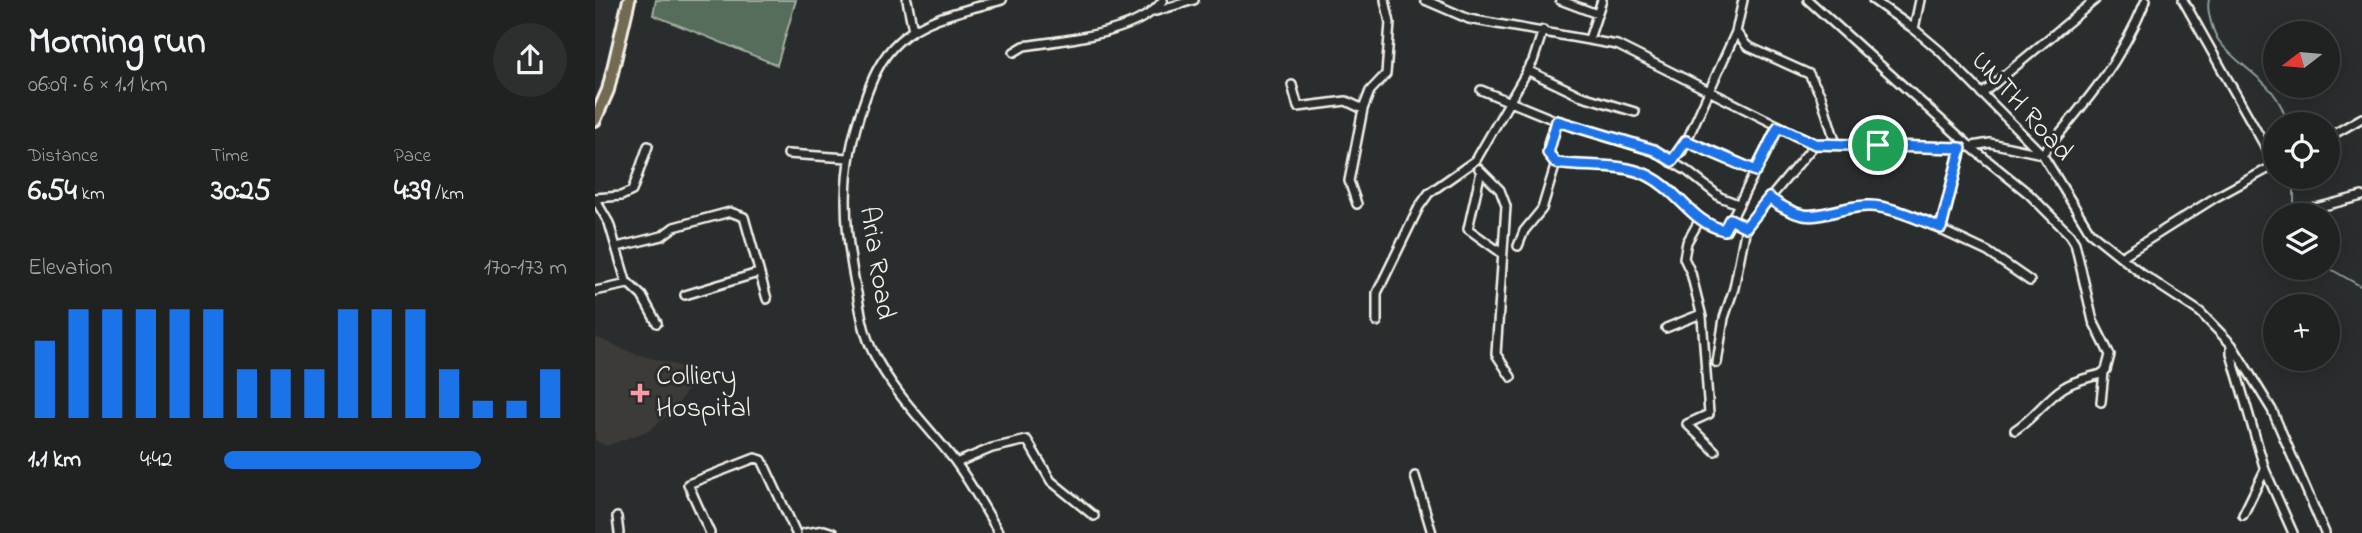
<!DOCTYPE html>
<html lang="en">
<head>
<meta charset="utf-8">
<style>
	:root { --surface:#202222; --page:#2d2f2f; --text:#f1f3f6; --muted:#a2a4a5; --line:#3d3f40; --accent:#1a73e8 }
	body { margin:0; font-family:"Indie Flower",sans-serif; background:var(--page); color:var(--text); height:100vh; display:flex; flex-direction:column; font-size:26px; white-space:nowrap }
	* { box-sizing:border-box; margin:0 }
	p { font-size:23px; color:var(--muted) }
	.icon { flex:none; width:38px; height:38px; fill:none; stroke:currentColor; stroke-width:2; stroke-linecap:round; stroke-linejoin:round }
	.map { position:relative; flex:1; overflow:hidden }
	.panel { display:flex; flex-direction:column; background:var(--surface); width:595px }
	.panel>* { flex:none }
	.needle { width:46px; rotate:254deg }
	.tools { position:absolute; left:1668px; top:21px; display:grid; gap:14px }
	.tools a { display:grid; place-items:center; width:77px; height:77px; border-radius:50%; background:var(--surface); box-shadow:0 4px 18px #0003,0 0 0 2px var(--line); font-size:35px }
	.pin { position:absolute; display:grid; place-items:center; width:60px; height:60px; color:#fff; margin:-30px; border:4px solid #fff; border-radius:50%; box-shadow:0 2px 7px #0007 }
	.round { display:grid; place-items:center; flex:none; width:74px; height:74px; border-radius:37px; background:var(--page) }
	.headline { display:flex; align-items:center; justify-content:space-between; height:119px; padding:0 28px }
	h1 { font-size:38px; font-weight:700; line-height:52px }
	.metrics { display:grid; grid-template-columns:repeat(3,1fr); gap:10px; height:119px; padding:7px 28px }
	.metrics div { display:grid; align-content:center }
	.metrics b { font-size:30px; font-weight:700 }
	.metrics small { font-size:19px; font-weight:400 }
	.metrics p { font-size:19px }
	.chart { height:196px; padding:14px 28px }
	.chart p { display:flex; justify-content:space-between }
	.chart svg { width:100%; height:126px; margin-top:7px; stroke:var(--accent); stroke-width:6 }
	ul { padding:0 28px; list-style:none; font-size:23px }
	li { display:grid; grid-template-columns:112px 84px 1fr; align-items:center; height:52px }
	li i { height:18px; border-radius:9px; background:var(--accent) }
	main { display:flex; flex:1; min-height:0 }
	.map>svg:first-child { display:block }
	.built { fill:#3e3b39 }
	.green { fill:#546d5a; stroke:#a4afa1; stroke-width:2 }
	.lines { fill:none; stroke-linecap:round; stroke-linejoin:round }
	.stream { stroke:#8e9f9e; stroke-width:2 }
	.minor-casing { stroke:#f4f1e8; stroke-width:12 }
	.primary-casing { stroke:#f4f1e8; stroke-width:16 }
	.minor { stroke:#2a2d2e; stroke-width:7 }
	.primary { stroke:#736b52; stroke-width:10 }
	.route-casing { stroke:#fff; stroke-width:14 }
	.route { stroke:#1a73e8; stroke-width:9 }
	.poi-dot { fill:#ff9aa2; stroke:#2a2d2e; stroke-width:2.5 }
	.labels { text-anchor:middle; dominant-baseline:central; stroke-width:6; stroke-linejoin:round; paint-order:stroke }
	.street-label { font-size:28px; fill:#f4f1e8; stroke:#2a2d2e }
	.poi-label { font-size:28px; fill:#f4f1e8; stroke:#2a2d2e; text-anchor:start }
</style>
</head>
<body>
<main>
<section class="panel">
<div class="headline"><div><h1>Morning run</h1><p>06:09 · 6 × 1.1 km</p></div><a class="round"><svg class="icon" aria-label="share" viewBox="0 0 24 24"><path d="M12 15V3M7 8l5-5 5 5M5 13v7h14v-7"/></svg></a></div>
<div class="metrics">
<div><p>Distance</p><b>6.54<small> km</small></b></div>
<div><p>Time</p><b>30:25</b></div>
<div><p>Pace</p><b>4:39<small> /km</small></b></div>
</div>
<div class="chart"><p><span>Elevation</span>170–173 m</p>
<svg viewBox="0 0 160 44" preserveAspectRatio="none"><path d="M5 44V17M15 44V6M25 44V6M35 44V6M45 44V6M55 44V6M65 44V27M75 44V27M85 44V27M95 44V6M105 44V6M115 44V6M125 44V27M135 44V38M145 44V38M155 44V27"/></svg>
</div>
<ul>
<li><b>1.1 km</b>4:42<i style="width:75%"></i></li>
</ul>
</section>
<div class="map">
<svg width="1767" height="533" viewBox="0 0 1767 533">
	<rect width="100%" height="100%" fill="#2a2d2e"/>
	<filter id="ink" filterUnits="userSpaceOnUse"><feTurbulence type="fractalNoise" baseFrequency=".0143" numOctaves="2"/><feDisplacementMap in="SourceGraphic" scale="14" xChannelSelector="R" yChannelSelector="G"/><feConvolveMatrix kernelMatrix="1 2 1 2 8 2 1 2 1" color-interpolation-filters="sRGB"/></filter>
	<g filter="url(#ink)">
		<path class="built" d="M0,337L38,353L99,370L101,376L79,410L55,430L11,446L0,440Z"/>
		<path class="green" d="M61,0H201L182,65L58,15Z"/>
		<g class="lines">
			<path class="stream" d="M1614,0C1611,9 1618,33 1624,41C1646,71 1684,81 1692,124
				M1694,215L1699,204V177
				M1732,267L1767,287"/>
			<defs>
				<path id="minor" d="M312,0L318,30
					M830,0L874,19L1022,45L1220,144L1366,148L1395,143L1447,154C1491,103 1525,63 1551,0
					M965,0L1002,14
					M1213,0L1377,148L1434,194L1475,235L1480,243L1498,321L1515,355L1511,370L1506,374C1493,378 1480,380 1468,388C1450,400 1439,418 1420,430
					M1278,0L1319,29L1345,51L1447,154L1495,232L1547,274L1605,312L1637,345L1677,410L1730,533
					M1588,0L1680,164
					M561,11L599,0
					M1319,29L1325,0
					M1141,32L1152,46L1214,74L1226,96L1241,144
					M994,39L1007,0
					M419,52L429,46C467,40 545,34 568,0
					M932,70L984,95L1040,112
					M697,85L703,107L751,101L768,109
					M886,90L962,121L1059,151L1092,171L1125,197L1143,204
					M1387,94L1500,0
					M1732,138L1767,118
					M1092,141L1161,171
					M1366,148L1346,230L1393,252L1435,281
					M193,154L253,158
					M1077,161L1087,151L1141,32L1148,0
					M961,163C991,168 1025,163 1053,176C1086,191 1099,227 1131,230L1183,126
					M884,169L886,171L873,229L905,252
					M886,171L905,190L911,206L901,354L916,377
					M0,198L26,196L37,191L53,146
					M1174,198C1219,230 1226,208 1272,206C1295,205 1325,220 1346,228
					M0,199L14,223L31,281L47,296L62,323
					M762,204L754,181L768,109L775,91L791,74L795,23L790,0
					M1713,210L1767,196
					M1104,221L1092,242L1089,258L1096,273L1107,317L1114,414L1092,424L1120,451
					M923,246L929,231L947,209L961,163C947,147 954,139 962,121
					M22,247L67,236L79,227L135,212L149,217L172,299
					M1526,257L1621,197L1680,165
					M0,291L33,284
					M90,295L163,273
					M782,322V293L824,207L834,193L881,160L938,61L948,30
					M1071,328L1106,314
					M1636,345V354L1670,470L1698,533
					M1122,363L1129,318L1139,288L1151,227L1220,144
					M1506,402L1509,372
					M361,463L397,448L432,440L456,481L499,516
					M820,476L837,533
					M1648,515L1670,470
					M22,517L24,533
					M115,533L93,484L160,458L167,460L201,533
					M210,533L229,530L238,533
					M404,533C390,509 376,483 359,460C332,425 299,394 279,354C269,335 266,314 262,293C248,227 245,169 268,105C276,81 285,58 304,41C332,16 373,10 407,0"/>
				<path id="primary" d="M0,120L13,90L34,0"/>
			</defs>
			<use href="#minor" class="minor-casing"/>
			<use href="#primary" class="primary-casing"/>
			<use href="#minor" class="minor"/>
			<use href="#primary" class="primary"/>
		</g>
	</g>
	<g class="lines" filter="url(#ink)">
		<defs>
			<path id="route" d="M962,121L1059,150L1077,161L1091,141L1161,171L1183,127L1220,144L1366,148L1346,228C1326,220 1294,205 1272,206C1226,208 1219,231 1174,198L1151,227L1135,219L1129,230C1097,223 1085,192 1054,176C1027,162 991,168 961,163L953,153Z"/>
		</defs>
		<use href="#route" class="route-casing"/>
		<use href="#route" class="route"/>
	</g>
	<path class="poi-dot" d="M41.5 382.5h7v7h7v7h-7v7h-7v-7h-7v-7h7z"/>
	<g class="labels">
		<g class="street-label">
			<text transform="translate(1426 107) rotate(48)">UNTH Road</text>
			<text transform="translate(281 263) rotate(81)">Aria Road</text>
		</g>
		<g class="poi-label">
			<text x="61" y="377">Colliery<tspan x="61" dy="32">Hospital</tspan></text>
		</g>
	</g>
</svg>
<div class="tools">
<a><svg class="needle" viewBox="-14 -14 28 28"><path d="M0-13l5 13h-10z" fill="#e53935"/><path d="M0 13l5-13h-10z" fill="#a2a4a5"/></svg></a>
<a><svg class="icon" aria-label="locate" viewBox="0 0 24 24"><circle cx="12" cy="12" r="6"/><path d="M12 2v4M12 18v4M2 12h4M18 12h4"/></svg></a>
<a><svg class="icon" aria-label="layers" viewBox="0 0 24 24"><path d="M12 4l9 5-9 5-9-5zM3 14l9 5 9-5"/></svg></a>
<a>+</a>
</div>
<div class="pin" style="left:1283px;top:145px;background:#1e9e55"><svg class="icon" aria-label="arrive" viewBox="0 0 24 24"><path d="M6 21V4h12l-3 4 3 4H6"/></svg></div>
</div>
</main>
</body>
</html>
